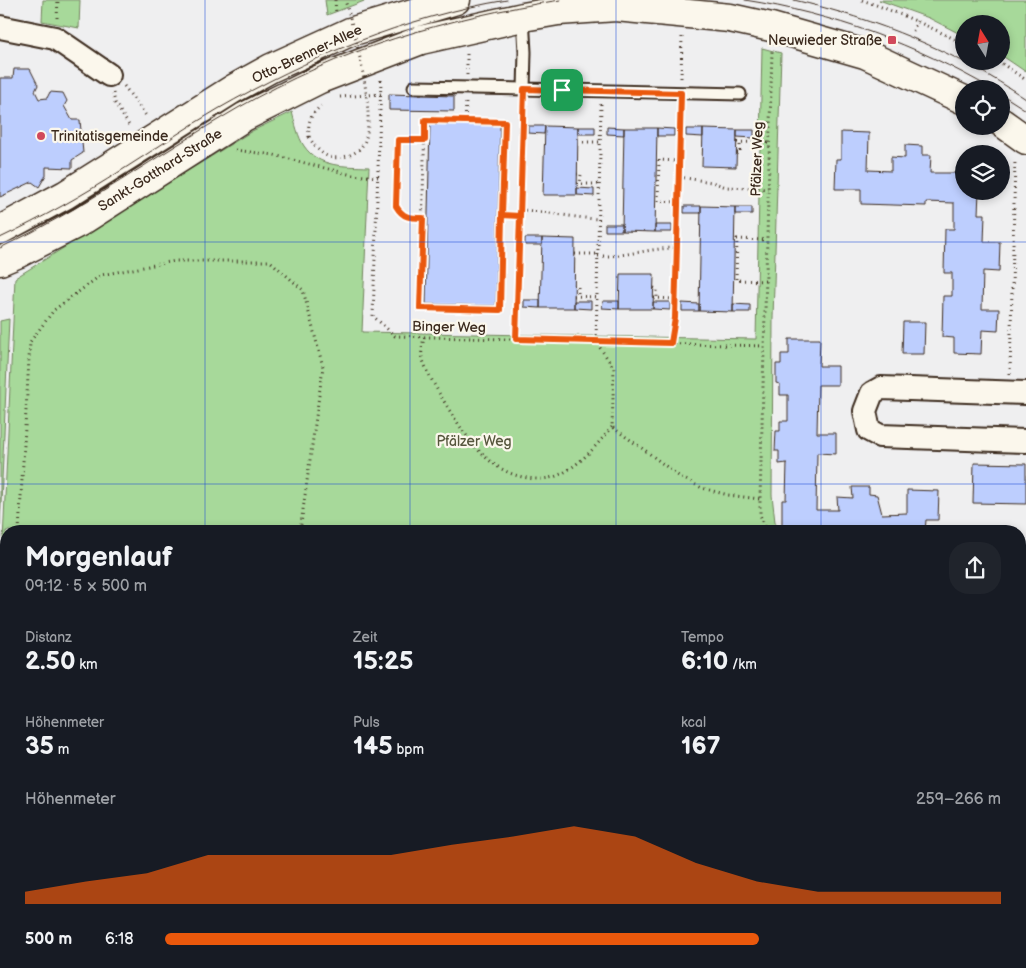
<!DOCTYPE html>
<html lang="de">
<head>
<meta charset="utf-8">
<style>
	:root { --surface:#171b24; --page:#20242c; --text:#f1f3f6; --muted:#9ea1a6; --accent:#ea580c }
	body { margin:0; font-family:"Balsamiq Sans",sans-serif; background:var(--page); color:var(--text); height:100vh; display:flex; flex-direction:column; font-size:19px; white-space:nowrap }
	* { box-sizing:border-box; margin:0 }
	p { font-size:16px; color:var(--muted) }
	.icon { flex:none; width:28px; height:28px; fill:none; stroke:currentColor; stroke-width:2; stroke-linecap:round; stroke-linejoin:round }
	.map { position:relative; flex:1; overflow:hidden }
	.drawer { position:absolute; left:0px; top:525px; width:1026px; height:444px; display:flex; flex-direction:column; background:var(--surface); border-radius:20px 20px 0 0; box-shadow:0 2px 8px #0003 }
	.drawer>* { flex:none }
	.needle { width:32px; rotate:349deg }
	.buttons { position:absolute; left:955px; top:15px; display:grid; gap:10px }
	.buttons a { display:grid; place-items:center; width:55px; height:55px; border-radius:50%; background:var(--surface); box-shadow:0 2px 8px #0003; font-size:25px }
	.pin { position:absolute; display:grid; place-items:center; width:42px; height:42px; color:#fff; margin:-21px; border-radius:10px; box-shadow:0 2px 8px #0006 }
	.round { display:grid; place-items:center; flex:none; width:52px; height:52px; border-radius:20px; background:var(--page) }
	.head { display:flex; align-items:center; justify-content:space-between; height:85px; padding:0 25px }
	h1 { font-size:28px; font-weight:600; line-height:38px }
	.stats { display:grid; grid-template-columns:repeat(3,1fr); gap:8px; height:85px; padding:5px 25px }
	.stats div { display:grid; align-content:center }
	.stats b { font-size:25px; font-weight:600 }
	.stats small { font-size:14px; font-weight:400 }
	.stats p { font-size:14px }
	.chart { height:140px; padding:10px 25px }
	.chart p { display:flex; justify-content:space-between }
	.chart svg { width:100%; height:90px; margin-top:5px; fill:var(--accent); opacity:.7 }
	ul { padding:0 25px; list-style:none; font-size:16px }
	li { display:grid; grid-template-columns:80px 60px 1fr; align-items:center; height:38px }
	li i { height:12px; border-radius:6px; background:var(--accent) }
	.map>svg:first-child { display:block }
	.built { fill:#e0e5f4 }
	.green { fill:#a7d99a; stroke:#71825c }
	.building { fill:#bdcefe; stroke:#3b2a1e }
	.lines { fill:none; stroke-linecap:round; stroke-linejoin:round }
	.lane-casing { stroke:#3b2a1e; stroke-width:15 }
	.street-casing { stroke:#3b2a1e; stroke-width:26 }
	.secondary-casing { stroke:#3b2a1e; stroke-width:31 }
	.path { stroke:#3b2a1e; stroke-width:3; stroke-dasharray:1 4; stroke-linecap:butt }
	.lane { stroke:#fbf7ec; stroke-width:11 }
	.street { stroke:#fbf7ec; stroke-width:22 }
	.secondary { stroke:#fbf7ec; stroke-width:28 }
	.tram { stroke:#3b2a1e; stroke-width:1 }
	.path-bridge { stroke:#3b2a1e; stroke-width:3; stroke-dasharray:1 4; stroke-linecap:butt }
	.route-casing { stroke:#fff; stroke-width:10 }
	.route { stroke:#ea580c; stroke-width:6 }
	.grid { fill:none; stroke:#1d4ed8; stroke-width:1; stroke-opacity:0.55 }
	.poi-dot { fill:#d1495b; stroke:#fbf7ec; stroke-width:2 }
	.labels { text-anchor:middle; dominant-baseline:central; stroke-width:4.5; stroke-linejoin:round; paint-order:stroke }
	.poi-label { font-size:14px; fill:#3b2a1e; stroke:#fbf7ec; text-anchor:end }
	.street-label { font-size:14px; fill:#3b2a1e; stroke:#fbf7ec }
	.park-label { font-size:14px; fill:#56563d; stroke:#fbf7ec }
</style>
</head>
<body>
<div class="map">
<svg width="1026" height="968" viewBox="0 0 1026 968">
	<rect width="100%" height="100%" fill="#efeff0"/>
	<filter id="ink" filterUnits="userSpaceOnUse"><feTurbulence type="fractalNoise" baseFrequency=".02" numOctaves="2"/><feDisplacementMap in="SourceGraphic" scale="10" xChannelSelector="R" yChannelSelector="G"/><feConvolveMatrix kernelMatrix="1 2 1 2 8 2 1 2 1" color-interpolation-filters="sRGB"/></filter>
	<g filter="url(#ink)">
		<path class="built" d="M656,962H919L920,968H656Z"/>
		<path class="green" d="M43,0H80L79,28L42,21Z
			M325,0H367L327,15Z
			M879,0H1026V72L1001,55V24H964V36L929,18Z
			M762,48L781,53L773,318L772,495L776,531H6V962L199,963L183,968H0V607L15,278L252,131L292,112C295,123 298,137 304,146C319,168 345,166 369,167L362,332L756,339Z
			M9,319L0,526V321Z
			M1020,796H1026L1023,887L1026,968H920L919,963L1020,962Z
			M700,962H844V963L843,968H700Z
			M454,963L576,962V968H454Z"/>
		<path class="building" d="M14,69H30L38,85L35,91L39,99L47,98L50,92L63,93L67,101L64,106L72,120H80L83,153L72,160V168L46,167V175L39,187L32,182L0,197V78H13Z
			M389,94L454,96V111L389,110Z
			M430,123L500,125L496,306L426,304Z
			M528,126H545L544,134L528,133Z
			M545,126L578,127L577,195H543Z
			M578,127H595V134H578Z
			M607,127L624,128V135L607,134Z
			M624,128H657L655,232L622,231Z
			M657,128L674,129V136H657Z
			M686,129H703V137L686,136Z
			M703,129L737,130L736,167L702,166Z
			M737,130H754V138L737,137Z
			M841,132L869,133L868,170L891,171V157L905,158V145L922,146V155H931L930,173H964V191H979L978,214H985L984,242H1000L999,272L983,271L982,309H999L998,331L982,330L981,354L954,353V338L942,337L943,296H952V273H944L945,229H954V203L926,202V206L861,204V189H835L836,159H841Z
			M577,188L594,189V196L577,195Z
			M684,206H701V213H684Z
			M701,206L735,207L733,312L699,311Z
			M735,207H752V214H735Z
			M605,224H622V231H605Z
			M655,225H672V232H655Z
			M525,238H542V245H525Z
			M542,238L575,239L574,308H540Z
			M620,274H654L653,309H619Z
			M524,300H540V308L524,307Z
			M574,301H591V309L574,308Z
			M603,301H619V309L602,308Z
			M653,302H670V310L653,309Z
			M682,303L699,304V311H682Z
			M733,304L750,305V312H733Z
			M903,322H925L924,354H902Z
			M789,339H820L819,366H838V385H818L817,433H836V454L817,453L816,510H838L837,497L853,498L852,487H869V494L877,495L882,514L907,513V490L939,491L938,520H926L925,531H782V500H786L787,463L779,464V451H775L776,431H780V421H788V395H780V384L776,383V364H781V354H789Z
			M974,463L1026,464V504L973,503Z
			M366,963H384V968H366Z"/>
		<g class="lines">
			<defs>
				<path id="lane" d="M523,17L525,52L524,89L740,94
					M414,87L524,89
					M305,968V962"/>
				<path id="street" d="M0,27L55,38L109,75
					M1026,393L881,388L872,393L865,411L869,430L880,436L1026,441
					M1026,689L1025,735H1026"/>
				<path id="secondary" d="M1001,122L1026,140
					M0,230L65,195L233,89L271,68L350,32L456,0
					M0,261L19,253L80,222L244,117L320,79L421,40L523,17L558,11L616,7L730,18L771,27L865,54L964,100"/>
			</defs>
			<use href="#lane" class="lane-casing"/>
			<use href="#street" class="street-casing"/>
			<use href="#secondary" class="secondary-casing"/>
			<path class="path" d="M335,0L336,14
				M862,0C897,12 931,27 964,44
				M57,18L58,0
				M913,31L917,21
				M998,61L1026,80
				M467,75V54
				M681,78L682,36
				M381,80L373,316L395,336L764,346
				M124,86L147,117
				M113,93L115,103L130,127
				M340,97L381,94
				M601,104L596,342L614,368L612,427L646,451L680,477L702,488L728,495L760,499
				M425,120L505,122L499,310L420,308Z
				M465,124L466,101
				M309,137C308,122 309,116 321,106
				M578,142H600
				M737,142L769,143
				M235,150L274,155L352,175L378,177
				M737,153H740V142
				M577,174H581L580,184
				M679,177L712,182L726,187L768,189
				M577,184H599
				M678,202L658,201L659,160L679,161
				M520,210C546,211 572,218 599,219
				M498,215L520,216
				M423,218L407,217L400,213L396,207L398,140H425
				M575,254H598
				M598,256C625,257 650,248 677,248
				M765,281L736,280L737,239L766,240
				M574,286H578V296
				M654,288L657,289V298
				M574,296L597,297
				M654,298L676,299
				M424,337C423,343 421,351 422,356C424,369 444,402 452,414C470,443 492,473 528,478C539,480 551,479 561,474C582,463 597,445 612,427
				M516,339L523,102
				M671,343L675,318L681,106
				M1010,374L1015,160
				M19,531L30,342L54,310L101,275L175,261H270L303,290L323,367L300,531
				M767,531L760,515V499L772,50
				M6,751V871
				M6,962V968
				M944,962L945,968"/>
			<use href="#lane" class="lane"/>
			<use href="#street" class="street"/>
			<use href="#secondary" class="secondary"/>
			<path class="tram" d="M745,0C833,14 915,44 992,89
				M794,0C875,19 956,51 1026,99
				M1001,94L1026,110
				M0,238C42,218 83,195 122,170C154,150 185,128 218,109C307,58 404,17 507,0
				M0,248C84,209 158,154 238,108C340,49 445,18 560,0"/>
			<path class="path-bridge" d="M309,137C317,150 326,161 343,157C349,156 358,152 362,146C380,123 353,27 345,0"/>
		</g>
	</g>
	<g class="lines" filter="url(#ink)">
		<defs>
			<path id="route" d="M562,90L524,89L520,216L502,215L505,122L425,120V140H398L396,206C403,218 410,218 423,218L420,308L500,310L502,215L520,216L516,339L671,343L675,318L681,93L562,90"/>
		</defs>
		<use href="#route" class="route-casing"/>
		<use href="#route" class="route"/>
	</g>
	<path class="grid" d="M205,0V531M410,0V531M616,0V531M821,0V531M0,242H1026M0,484H1026M0,726H6M1020,726H1026M205,962V968M410,962V968M616,962V968M821,962V968"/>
	<g class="poi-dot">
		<rect x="887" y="35" width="10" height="10" rx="2.5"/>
		<circle cx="41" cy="136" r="5"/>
	</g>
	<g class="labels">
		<g class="poi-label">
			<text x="882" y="40">Neuwieder Straße</text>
			<text x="51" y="136" text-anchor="start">Trinitatisgemeinde</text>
		</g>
		<g class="street-label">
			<text transform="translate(307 54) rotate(-25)">Otto-Brenner-Allee</text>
			<text transform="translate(757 159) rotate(-88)">Pfälzer Weg</text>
			<text transform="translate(160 170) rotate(-32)">Sankt-Gotthard-Straße</text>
			<text transform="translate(449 327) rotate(1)">Binger Weg</text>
		</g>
		<g class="park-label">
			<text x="474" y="441">Pfälzer Weg</text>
		</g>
	</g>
</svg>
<div class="buttons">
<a><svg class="needle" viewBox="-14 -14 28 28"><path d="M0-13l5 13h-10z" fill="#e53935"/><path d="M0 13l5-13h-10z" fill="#9ea1a6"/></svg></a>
<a><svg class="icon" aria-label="locate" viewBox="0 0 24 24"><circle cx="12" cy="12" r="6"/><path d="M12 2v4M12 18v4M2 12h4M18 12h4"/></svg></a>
<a><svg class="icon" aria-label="layers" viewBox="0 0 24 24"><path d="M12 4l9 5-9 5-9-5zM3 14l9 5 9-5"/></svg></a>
</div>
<div class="pin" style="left:562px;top:90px;background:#1e9e55"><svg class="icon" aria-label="arrive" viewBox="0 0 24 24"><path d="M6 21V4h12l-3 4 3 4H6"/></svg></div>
<section class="drawer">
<div class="head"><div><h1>Morgenlauf</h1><p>09:12 · 5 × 500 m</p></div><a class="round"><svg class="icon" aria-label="share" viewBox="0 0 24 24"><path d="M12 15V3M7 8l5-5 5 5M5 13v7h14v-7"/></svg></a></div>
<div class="stats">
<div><p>Distanz</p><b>2.50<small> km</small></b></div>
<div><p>Zeit</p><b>15:25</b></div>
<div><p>Tempo</p><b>6:10<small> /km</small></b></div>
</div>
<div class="stats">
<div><p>Höhenmeter</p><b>35<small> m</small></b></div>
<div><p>Puls</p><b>145<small> bpm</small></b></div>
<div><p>kcal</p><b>167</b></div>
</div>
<div class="chart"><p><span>Höhenmeter</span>259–266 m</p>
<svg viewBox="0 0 160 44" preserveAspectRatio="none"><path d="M0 44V38L10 33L20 29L30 20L40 20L50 20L60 20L70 15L80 11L90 6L100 11L110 24L120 33L130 38L140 38L150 38L160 38V44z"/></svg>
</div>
<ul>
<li><b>500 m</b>6:18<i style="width:71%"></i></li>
</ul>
</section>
</div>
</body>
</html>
